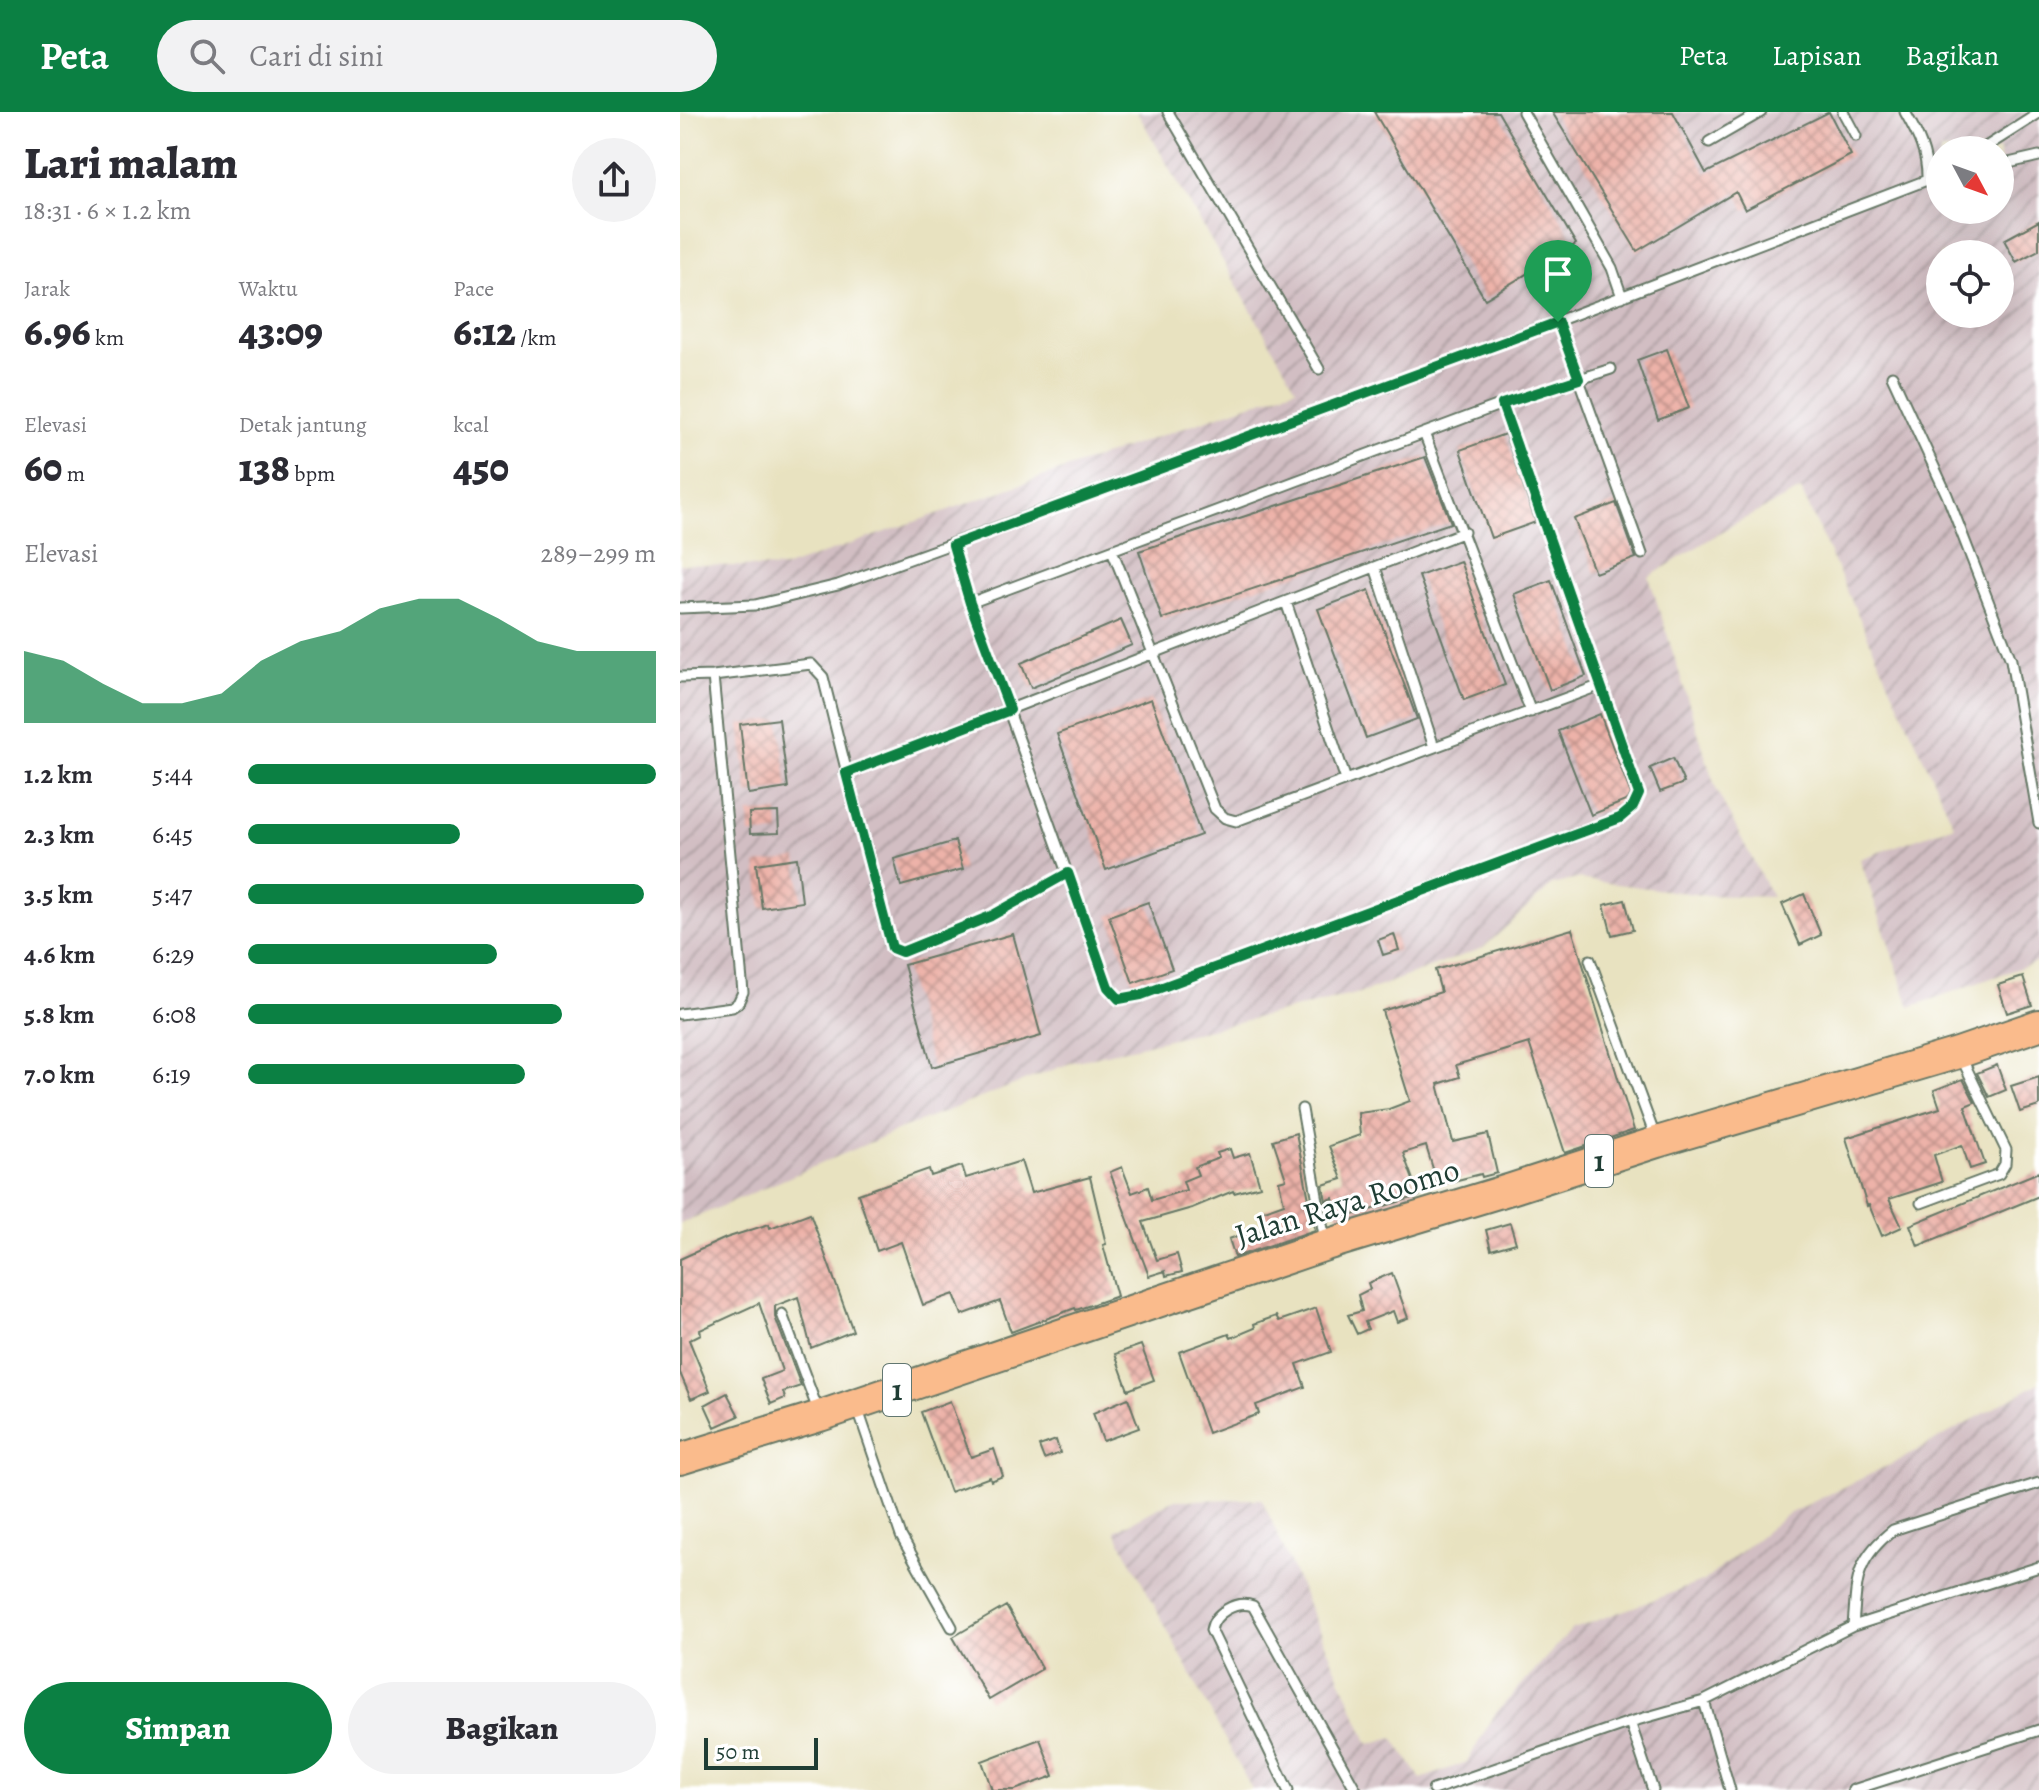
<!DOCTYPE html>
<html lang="id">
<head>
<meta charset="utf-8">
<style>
	:root { --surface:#fff; --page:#f2f2f3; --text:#2b2b33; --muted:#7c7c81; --accent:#0b8043 }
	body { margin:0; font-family:Alegreya,serif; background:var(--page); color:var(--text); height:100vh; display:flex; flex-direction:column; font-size:30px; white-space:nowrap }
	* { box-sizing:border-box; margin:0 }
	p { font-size:26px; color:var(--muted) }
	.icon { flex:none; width:44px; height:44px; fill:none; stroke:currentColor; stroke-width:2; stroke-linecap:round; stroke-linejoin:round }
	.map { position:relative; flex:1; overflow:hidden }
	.details { display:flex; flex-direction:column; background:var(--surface); width:680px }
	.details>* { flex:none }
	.needle { width:52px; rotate:131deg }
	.controls { position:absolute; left:1246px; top:24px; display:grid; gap:16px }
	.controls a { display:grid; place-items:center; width:88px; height:88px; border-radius:50%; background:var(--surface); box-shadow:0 8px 32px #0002; font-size:40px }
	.scale { position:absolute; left:24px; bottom:20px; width:114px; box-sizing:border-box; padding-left:8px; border:4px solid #1f3d34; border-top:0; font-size:22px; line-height:28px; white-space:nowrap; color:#1f3d34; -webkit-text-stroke:6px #fff; paint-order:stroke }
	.pin { position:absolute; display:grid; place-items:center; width:68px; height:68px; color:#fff; margin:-82px -34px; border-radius:50% 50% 50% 0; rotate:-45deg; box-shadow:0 0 8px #0007 }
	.pin .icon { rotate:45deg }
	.round { display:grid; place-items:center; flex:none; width:84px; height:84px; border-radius:42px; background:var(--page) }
	.overview { display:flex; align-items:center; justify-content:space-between; height:136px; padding:0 24px }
	h1 { font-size:44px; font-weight:800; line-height:60px }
	.stats { display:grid; grid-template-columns:repeat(3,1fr); gap:12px; height:136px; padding:8px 24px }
	.stats div { display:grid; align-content:center }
	.stats b { font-size:40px; font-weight:800 }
	.stats small { font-size:22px; font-weight:400 }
	.stats p { font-size:22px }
	.chart { height:224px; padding:16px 24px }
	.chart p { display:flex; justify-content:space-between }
	.chart svg { width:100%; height:144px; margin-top:8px; fill:var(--accent); opacity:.7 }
	.action { display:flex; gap:16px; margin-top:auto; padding:16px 24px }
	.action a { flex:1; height:92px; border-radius:48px; background:var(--accent); color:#fff; font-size:32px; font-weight:800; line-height:92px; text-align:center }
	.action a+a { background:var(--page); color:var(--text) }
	ul { padding:0 24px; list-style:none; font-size:26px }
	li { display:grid; grid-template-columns:128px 96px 1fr; align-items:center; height:60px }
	li i { height:20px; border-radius:10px; background:var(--accent) }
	header { display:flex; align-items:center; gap:48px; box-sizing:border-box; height:112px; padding:0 40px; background:var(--accent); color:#fff }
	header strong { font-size:38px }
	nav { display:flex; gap:44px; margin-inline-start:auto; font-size:28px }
	.search { width:560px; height:72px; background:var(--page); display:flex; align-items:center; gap:20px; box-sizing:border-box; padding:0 28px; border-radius:44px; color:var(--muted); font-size:30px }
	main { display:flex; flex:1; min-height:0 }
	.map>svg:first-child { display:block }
	.industrial { fill:url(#industrial-furrows); fill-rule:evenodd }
	.building { fill:url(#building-cross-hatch) }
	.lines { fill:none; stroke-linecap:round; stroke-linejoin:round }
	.service-casing { stroke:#657765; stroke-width:13 }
	.trunk-casing { stroke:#657765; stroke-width:34 }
	.service { stroke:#fff; stroke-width:9 }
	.trunk { stroke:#fabb8c; stroke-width:30 }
	.route-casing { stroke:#fff; stroke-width:16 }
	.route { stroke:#0b8043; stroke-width:10 }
	.labels { text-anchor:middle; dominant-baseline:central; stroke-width:6; stroke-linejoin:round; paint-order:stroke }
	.shield { fill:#fff; stroke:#627771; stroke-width:2 }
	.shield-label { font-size:30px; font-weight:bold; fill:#1f3d34 }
	.street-label { font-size:32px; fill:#1f3d34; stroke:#fff }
</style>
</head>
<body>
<header>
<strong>Peta</strong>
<div class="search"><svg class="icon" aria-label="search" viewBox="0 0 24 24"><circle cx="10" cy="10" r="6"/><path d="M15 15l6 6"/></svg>Cari di sini</div>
<nav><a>Peta</a><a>Lapisan</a><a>Bagikan</a></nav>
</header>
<main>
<section class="details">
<div class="overview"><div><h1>Lari malam</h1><p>18:31 · 6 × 1.2 km</p></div><a class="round"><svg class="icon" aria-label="share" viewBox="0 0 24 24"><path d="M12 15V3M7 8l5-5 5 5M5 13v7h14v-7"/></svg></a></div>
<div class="stats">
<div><p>Jarak</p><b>6.96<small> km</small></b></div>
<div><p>Waktu</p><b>43:09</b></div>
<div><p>Pace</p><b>6:12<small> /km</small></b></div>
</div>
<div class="stats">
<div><p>Elevasi</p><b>60<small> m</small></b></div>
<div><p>Detak jantung</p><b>138<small> bpm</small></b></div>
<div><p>kcal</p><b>450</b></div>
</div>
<div class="chart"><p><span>Elevasi</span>289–299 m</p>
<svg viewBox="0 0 160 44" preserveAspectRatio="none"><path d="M0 44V22L10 25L20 32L30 38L40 38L50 35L60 25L70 19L80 16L90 9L100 6L110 6L120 12L130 19L140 22L150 22L160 22V44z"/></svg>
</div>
<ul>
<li><b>1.2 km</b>5:44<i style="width:100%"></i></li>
<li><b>2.3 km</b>6:45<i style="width:52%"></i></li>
<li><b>3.5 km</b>5:47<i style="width:97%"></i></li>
<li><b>4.6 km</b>6:29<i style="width:61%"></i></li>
<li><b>5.8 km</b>6:08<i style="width:77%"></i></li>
<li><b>7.0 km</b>6:19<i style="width:68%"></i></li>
</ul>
<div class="action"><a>Simpan</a><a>Bagikan</a></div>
</section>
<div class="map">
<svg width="1359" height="1678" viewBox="0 0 1359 1678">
	<defs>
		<pattern id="industrial-furrows" width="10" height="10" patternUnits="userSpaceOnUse" patternTransform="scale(2)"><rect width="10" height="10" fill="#d2bec3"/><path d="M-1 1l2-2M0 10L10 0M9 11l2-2" fill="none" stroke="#aa9c9f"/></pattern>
		<pattern id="building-cross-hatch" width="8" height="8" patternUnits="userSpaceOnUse" patternTransform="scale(2)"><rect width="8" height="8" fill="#edb2a9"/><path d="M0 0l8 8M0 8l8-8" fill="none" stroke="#bf928a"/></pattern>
	</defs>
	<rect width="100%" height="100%" fill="#fff"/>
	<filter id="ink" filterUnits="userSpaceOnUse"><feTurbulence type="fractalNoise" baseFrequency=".0125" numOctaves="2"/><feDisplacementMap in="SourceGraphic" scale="16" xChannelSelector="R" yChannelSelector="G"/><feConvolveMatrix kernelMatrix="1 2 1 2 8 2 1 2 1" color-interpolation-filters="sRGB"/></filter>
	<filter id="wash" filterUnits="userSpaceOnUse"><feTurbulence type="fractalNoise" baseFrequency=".006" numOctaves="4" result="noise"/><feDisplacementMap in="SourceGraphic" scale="32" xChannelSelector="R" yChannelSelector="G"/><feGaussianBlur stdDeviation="1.8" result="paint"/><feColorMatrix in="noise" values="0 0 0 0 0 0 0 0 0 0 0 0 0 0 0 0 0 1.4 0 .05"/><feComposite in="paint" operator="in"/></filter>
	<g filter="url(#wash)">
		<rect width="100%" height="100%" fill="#e8e2c0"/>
		<path class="industrial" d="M457,0H1359V849L1230,895L1180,747L1274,713L1121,378L1054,412L969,465L1036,677L1092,785L1022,783L897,767L872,773L803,836L684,880L393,950L231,1013L0,1112V452L103,456L616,276ZM1260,38H1320V98H1260ZM1260,142H1320V202H1260Z
			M1359,1271V1678H572L435,1419L493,1388L582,1387L689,1632L713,1625L741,1667L787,1650L815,1602L891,1518L1024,1469L1106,1403L1222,1347Z"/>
		<g id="blocks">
			<path class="building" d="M694,0H818L896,132L805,187Z
				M872,0H993L1026,61L1149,0L1171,43L1065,98L1056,80L957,139Z
				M1359,109V138L1336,150L1324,128Z
				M987,237L1009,296L978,308L957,248Z
				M825,322L856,410L811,426L780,338Z
				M745,345L771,411L482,507L459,439Z
				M936,391L956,446L915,461L894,407Z
				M780,449L825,573L784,588L739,464Z
				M871,468L906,564L870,578L834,482Z
				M689,478L737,607L686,626L638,497Z
				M441,508L452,533L351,576L341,551Z
				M471,587L521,723L426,758L377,622Z
				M920,602L951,682L948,688L911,703L878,619Z
				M99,607L108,676L68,682L60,612Z
				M993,646L1004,671L980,680L970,656Z
				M98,700L99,721L70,722L69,701Z
				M275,729L283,757L221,774L214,747Z
				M117,746L122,790L82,796L76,752Z
				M1124,782L1141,823L1120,833L1102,792Z
				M945,788L953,818L932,823L924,793Z
				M468,790L492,857L453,871L429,804Z
				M892,817L954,1018L885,1041L849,931L776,953L780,965L758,972L773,1030L808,1022L817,1061L802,1065L801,1062L758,1073L746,1034L723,1041L739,1084L659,1107L653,1086L646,1089L643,1073L662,1067L649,1034L680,1023L678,1001L709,997L730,989L702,899L761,880L755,858Z
				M333,822L361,924L252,955L224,853Z
				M714,822L719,838L703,843L698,828Z
				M1343,865L1352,893L1327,901L1318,873Z
				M1317,953L1326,978L1309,985L1297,961Z
				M1359,965V994L1340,1000L1331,974Z
				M1283,967L1295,990L1285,994L1305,1052L1290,1057L1282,1033L1254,1043L1262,1070L1209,1087L1222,1115L1202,1124L1189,1093L1187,1094L1166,1026L1260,996L1254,978Z
				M616,1021L635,1118L555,1145L549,1127L561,1123L562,1126L584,1117L579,1100L604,1091L599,1069L606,1067L593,1028Z
				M550,1037L553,1046L570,1041L580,1074L554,1081L553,1079L512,1096L463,1110L477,1148L497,1142L502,1160L486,1164L485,1159L469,1164L430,1060L442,1055L452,1081L468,1075L472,1088L506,1078L503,1069L518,1063L515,1055L539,1046L537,1041Z
				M341,1049L351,1081L410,1065L426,1132L423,1133L437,1184L396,1198L395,1196L331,1220L320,1189L282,1203L274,1182L243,1193L221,1130L197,1139L178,1082L249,1057L251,1064L282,1054L286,1066Z
				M1359,1060V1084L1238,1134L1230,1113Z
				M130,1101L173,1219L131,1236L118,1185L95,1194V1205L121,1274L103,1280L105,1286L91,1292L81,1267L102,1259L79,1191L20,1218L21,1222L9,1228L30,1279L11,1287L0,1261V1147L46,1126L89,1112L90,1116Z
				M830,1111L836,1131L811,1138L806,1118Z
				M712,1161L728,1206L717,1210L713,1199L685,1210L688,1217L677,1222L668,1203L682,1199L678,1183L690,1177L688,1171Z
				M636,1196L651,1240L617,1252L625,1275L576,1293L579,1302L528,1321L499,1240L549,1222L551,1226L575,1216L574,1212L596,1204L599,1209Z
				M461,1233L474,1268L448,1278L435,1242Z
				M47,1281L59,1304L35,1315L25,1293Z
				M448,1286L459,1316L423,1329L413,1301Z
				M270,1289L291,1345L314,1337L323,1364L311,1369L310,1365L270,1380L241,1300Z
				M376,1328L380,1341L364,1347L359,1334Z
				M326,1494L362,1557L309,1588L273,1525Z
				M360,1627L374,1664L335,1678H312L302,1649Z"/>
		</g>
	</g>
	<g filter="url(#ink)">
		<use href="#blocks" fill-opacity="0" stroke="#657765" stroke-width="2"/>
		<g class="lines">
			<defs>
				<path id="service" d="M488,0L639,257
					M843,0L932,156L942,185
					M1163,0L1176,24
					M1225,0C1238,23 1248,42 1247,69
					M1029,30L1081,0
					M1301,38L1359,1
					M1320,53L1359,44
					M878,210L962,442
					M1212,264L1267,383L1331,548L1359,711
					M744,321L851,600
					M273,433L290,491L428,875L439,887L461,883L940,706L953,695L959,682L822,292
					M432,438L535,697L545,706L556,709L921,573
					M695,455L754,635
					M606,490L666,668
					M290,491L822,292L931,257
					M0,496L75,493L158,473L715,271L1260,63
					M0,565L33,564L131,552L143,565L210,833L218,840L311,804L388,761
					M166,661L784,420
					M910,848L976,1027
					M0,902L52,895L58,891L63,880L33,564
					M622,997L645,1129
					M1241,1091L1319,1062L1325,1052L1326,1038L1281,945
					M102,1202L139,1301
					M177,1295L221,1424L272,1515
					M1173,1514L1359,1455
					M1024,1589L1050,1678
					M950,1610L973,1678
					M608,1678L531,1518C534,1501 556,1488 573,1494L676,1678
					M753,1678L950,1610L1024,1589L1173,1514C1177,1469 1174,1449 1213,1418L1359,1371
					M1173,1678L1359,1618"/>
				<path id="trunk" d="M0,1347L140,1304L646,1133L831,1077L977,1030L1278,941L1359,913"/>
			</defs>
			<use href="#service" class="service-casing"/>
			<use href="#trunk" class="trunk-casing"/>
			<use href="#service" class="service"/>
			<use href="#trunk" class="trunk"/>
		</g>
	</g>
	<g class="lines" filter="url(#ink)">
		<defs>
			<path id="route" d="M878,210L899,267L822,292L959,682L953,695L940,706L461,883L439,887L428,875L388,761L311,804L222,840L212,836L166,661L330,598L290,491L273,433Z"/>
		</defs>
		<use href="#route" class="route-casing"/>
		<use href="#route" class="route"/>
	</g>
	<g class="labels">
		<g class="shield">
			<rect x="905" y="1023" width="28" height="52" rx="6"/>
			<rect x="203" y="1252" width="28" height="52" rx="6"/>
		</g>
		<g class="shield-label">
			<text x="919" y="1049">1</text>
			<text x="217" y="1278">1</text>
		</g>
		<g class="street-label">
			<text transform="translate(667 1090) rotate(-17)">Jalan Raya Roomo</text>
		</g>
	</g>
</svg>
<div class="controls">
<a><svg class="needle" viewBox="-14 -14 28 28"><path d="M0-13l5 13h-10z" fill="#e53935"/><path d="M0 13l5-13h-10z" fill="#7c7c81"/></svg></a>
<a><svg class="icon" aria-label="locate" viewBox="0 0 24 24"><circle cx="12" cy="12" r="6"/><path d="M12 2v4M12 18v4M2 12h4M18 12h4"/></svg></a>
</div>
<div class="scale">50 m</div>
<div class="pin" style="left:878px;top:210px;background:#1e9e55"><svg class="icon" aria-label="arrive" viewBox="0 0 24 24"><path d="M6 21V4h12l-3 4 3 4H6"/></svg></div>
</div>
</main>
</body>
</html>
